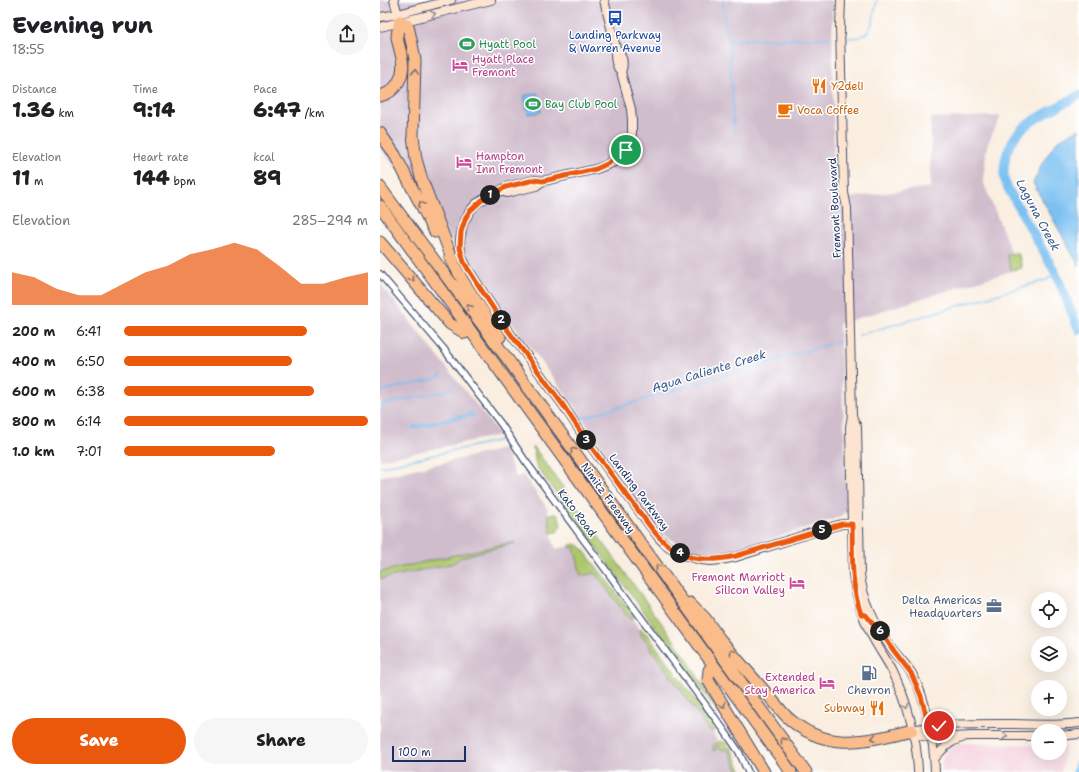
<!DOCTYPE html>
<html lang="en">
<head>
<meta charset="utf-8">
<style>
	:root { --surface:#fff; --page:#f6f6f6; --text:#202124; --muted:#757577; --accent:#ea580c }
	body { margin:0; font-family:"Shantell Sans",sans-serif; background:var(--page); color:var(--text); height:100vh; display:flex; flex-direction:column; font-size:15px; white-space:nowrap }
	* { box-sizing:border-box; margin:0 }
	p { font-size:13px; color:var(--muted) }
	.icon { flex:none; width:22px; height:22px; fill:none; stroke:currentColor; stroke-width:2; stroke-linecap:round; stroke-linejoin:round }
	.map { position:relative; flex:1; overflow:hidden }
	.panel { display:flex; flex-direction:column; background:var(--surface); width:380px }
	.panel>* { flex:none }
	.fabs { position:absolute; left:651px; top:592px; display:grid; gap:8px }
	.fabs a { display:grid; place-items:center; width:36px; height:36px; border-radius:50%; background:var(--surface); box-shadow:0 4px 16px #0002; font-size:20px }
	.scale { position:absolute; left:12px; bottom:10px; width:74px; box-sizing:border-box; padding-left:4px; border:2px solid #1b2f5e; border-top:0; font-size:11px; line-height:14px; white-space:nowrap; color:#1b2f5e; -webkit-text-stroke:3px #fff; paint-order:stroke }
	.pin { position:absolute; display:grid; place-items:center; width:34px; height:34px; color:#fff; margin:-17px; border:2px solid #fff; border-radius:50%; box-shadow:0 1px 4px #0007 }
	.km { position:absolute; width:20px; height:20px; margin:-10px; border-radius:50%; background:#222; color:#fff; font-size:11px; line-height:20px; text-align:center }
	.round { display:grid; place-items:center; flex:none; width:42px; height:42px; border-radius:21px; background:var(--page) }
	.summary { display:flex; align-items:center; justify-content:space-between; height:68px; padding:0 12px }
	h1 { font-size:22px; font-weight:800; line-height:30px }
	.figures { display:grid; grid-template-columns:repeat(3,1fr); gap:6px; height:68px; padding:4px 12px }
	.figures div { display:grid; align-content:center }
	.figures b { font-size:20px; font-weight:800 }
	.figures small { font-size:11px; font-weight:400 }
	.figures p { font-size:11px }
	.chart { height:112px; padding:8px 12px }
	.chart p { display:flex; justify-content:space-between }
	.chart svg { width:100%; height:72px; margin-top:4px; fill:var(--accent); opacity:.7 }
	.primary-button { display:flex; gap:8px; margin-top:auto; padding:8px 12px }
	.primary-button a { flex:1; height:46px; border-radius:24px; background:var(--accent); color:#fff; font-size:16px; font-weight:800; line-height:46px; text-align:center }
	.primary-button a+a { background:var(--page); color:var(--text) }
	ul { padding:0 12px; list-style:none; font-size:13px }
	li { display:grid; grid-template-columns:64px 48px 1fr; align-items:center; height:30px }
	li i { height:10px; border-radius:5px; background:var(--accent) }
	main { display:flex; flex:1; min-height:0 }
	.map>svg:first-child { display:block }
	.built { fill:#f4cfdc }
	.industrial { fill:#d0bdcc }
	.green { fill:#acc66b; stroke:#647a64 }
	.water { fill:#7ac0f1; stroke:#4a78a8 }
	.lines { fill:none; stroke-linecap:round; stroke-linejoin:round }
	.stream { stroke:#7ac0f1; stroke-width:1.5 }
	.river { stroke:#7ac0f1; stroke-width:9 }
	.street-casing { stroke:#3c4c72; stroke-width:8 }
	.secondary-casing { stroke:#3c4c72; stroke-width:10 }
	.highway-casing { stroke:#3c4c72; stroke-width:13 }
	.street { stroke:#fff; stroke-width:5.5 }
	.secondary { stroke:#fde4d0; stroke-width:8 }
	.highway { stroke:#f9bc8a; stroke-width:11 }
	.oneway { stroke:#8c8a97 }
	.oneway2 { stroke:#7f6e72 }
	.route-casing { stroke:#fff; stroke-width:8 }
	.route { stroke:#ea580c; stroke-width:5 }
	.labels { text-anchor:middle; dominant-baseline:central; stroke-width:3; stroke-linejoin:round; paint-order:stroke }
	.transit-label { font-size:11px; fill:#164399; stroke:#fff }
	.leisure-label { font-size:11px; fill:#27864d; stroke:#fff; text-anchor:start }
	.hotel-label { font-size:11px; fill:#b23c85; stroke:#fff; text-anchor:start }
	.food-label { font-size:11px; fill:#c56008; stroke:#fff; text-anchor:start }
	.street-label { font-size:11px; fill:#1b2f5e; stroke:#fff }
	.service-label { font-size:11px; fill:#4e5e75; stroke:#fff; text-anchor:end }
	.water-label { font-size:12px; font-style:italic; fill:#385a8a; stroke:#fff }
</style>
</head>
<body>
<main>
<section class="panel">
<div class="summary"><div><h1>Evening run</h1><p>18:55</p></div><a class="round"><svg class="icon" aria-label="share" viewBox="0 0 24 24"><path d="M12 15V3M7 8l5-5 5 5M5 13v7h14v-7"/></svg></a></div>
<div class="figures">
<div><p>Distance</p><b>1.36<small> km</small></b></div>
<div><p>Time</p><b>9:14</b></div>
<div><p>Pace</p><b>6:47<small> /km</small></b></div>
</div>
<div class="figures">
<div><p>Elevation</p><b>11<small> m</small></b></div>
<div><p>Heart rate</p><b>144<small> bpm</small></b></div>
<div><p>kcal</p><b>89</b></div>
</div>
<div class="chart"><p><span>Elevation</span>285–294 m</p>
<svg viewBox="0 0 160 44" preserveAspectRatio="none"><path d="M0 44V24L10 27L20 34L30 38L40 38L50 31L60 24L70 20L80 13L90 10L100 6L110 10L120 20L130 31L140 31L150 27L160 24V44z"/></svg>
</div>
<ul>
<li><b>200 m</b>6:41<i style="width:75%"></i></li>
<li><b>400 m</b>6:50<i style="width:69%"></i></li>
<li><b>600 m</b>6:38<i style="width:78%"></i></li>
<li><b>800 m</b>6:14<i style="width:100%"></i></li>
<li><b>1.0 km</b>7:01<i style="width:62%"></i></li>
</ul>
<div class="primary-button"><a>Save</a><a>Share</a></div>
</section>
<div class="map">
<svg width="699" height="772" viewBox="0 0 699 772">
	<rect width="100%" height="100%" fill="#fff"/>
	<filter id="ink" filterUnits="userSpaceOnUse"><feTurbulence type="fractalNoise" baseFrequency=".025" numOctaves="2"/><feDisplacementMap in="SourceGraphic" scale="8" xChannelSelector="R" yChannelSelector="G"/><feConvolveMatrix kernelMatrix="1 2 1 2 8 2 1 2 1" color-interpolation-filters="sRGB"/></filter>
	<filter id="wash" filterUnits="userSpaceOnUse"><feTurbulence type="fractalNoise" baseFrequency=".012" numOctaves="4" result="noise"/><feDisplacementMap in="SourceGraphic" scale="16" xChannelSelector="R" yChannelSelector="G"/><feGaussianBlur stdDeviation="0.9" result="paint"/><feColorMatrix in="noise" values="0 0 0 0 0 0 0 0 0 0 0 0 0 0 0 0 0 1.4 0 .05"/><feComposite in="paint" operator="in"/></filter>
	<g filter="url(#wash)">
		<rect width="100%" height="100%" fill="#f9eee0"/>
		<path class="built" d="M577,743L658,745V753H680V745H686L681,772H562V760L564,754L570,748Z"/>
		<path class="industrial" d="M0,0H452L454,200L550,187L551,118L621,116L607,145L603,181L638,269L459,324L466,466V510L460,517L376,544L334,555L310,551L285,535L271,521L193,404L0,147Z
			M0,283L120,435L0,460Z
			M123,449L126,453L136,477L143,475L167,508L173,541L176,549L195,545L330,721L328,724L341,748L350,747L362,772H0V477Z"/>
		<path class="green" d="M638,252L642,268L631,270L627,255Z
			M153,446L304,654L339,712V713L156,466Z
			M168,514H176L179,516L181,526L177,532L171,533Z
			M128,543H135L81,557L74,563L0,579V572Z
			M194,544L198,545L202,548L253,615L252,620L247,616L215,573L201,576L194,547L190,548V545Z
			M261,629L267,634L334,726L333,732L328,731L318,714L260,633V630Z
			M341,741C353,744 357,762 362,772H359L348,749L341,750L338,745L337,746L336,750L333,751V745L336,743Z"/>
		<path class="water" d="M157,93L161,112L148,114L144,96Z
			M699,129V266L653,183L664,160L677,141Z"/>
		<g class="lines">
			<path class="stream" d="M343,0L345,22L349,40L450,38
				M468,38C495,39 492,20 497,0
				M349,40L354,132
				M479,335L666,280L676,274
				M0,391L55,379L62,374
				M0,405L66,391L72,387
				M202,418L460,341
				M32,427L93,413
				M33,428L95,415
				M0,467L121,440"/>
			<path class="river" d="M699,95C682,105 664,113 648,124C632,135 623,156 624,175C624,181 627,187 630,192L676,274L699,330
				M697,772L699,763"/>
		</g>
	</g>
	<g filter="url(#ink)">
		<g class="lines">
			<defs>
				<path id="street" d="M0,274L63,348L121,424L144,459L344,730L359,752L368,772"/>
				<path id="secondary" d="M14,0L19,19
					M224,0L236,48C242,55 245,63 241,72
					M461,0L460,27L464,193L467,208L472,415L470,427L473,575C476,597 482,618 493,638C499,649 506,659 512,670C527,700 537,737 538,772
					M0,17L18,14L71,0
					M0,27L111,0
					M229,163C234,157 237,151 246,150
					M163,181L154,180L126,187L120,191L110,195L96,204L90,211L83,224L80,240L81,255L88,269L124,325L183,405L206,440L279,538L286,545L303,555L321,560L331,561L341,560L356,557L437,531L462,524H479
					M120,191L127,193L156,186L163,181L216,169L240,160L245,155L246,150L250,140L252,134V120L251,109L241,72C235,65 234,57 236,48
					M472,416L477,427L480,574C483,602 496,627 513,650C519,658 527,665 532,674C547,700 554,742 555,772
					M532,730C566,723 600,724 634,724C656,725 677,726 699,723
					M532,730L539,735L551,738L592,736H658
					M680,736L699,734
					M554,759C562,750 569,741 582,738"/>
				<path id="highway" d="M0,96C17,92 25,75 22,59C21,52 18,44 17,37C17,32 19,26 20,21L28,26L32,44L35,60L33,136L36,159L42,180L74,263
					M0,133L15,155L55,232
					M0,187L129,361L426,772
					M0,206L411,772
					M0,242L70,324L85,333
					M70,257L83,281L120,337
					M310,603L325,618L339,638L405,715C444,753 484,742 532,730
					M329,670L328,680L384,772"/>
			</defs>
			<use href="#street" class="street-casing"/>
			<use href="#secondary" class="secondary-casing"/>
			<use href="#highway" class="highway-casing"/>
			<use href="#street" class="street"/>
			<use href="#secondary" class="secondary"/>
			<use href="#highway" class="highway"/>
		</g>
		<defs><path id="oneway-chevron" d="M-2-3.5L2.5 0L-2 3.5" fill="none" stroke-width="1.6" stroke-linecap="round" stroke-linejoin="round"/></defs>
		<g class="oneway">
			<use href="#oneway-chevron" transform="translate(53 14) rotate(-13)"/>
			<use href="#oneway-chevron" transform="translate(526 706) rotate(74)"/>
			<use href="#oneway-chevron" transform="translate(625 736) rotate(1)"/>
		</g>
		<g class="oneway2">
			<use href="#oneway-chevron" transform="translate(35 72) rotate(-88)"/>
			<use href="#oneway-chevron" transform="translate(41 204) rotate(-117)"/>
			<use href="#oneway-chevron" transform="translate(32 279) rotate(49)"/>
			<use href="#oneway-chevron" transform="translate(89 307) rotate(-127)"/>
			<use href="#oneway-chevron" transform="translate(193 450) rotate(-126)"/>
			<use href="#oneway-chevron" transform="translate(278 567) rotate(-126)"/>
			<use href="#oneway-chevron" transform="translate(352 652) rotate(-130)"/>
			<use href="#oneway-chevron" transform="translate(343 705) rotate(59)"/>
			<use href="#oneway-chevron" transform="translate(494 738) rotate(169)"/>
			<use href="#oneway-chevron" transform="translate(403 740) rotate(-126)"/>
		</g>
	</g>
	<g class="lines" filter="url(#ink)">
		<defs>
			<path id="route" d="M246,150H240L234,156L229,163L216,169L163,181L154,180L126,187L102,200L90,211L86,217L81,232L80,248L84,262L88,269L124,325L183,405L206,440L272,529C296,559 319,564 356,556L462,524H472C473,556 470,582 481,614L486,615L493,624L497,626L514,651L531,673L541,696L549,727L559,726"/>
		</defs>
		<use href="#route" class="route-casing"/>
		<use href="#route" class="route"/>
	</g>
	<defs>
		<symbol id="bus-bare" viewBox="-9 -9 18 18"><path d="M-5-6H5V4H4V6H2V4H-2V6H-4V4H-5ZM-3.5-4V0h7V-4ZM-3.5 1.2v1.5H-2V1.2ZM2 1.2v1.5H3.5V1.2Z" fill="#1a4fb4" stroke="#fff" stroke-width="2.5" paint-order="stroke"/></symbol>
		<symbol id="stadium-bare" viewBox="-9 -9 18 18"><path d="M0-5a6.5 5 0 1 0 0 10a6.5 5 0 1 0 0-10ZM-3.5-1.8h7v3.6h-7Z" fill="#2e9e5b" stroke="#fff" stroke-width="2.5" paint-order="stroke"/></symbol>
		<symbol id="hotel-bare" viewBox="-9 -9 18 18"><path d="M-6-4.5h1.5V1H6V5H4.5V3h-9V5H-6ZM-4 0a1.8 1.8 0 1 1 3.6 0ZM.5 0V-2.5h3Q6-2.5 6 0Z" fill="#d1479c" stroke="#fff" stroke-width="2.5" paint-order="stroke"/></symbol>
		<symbol id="restaurant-bare" viewBox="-9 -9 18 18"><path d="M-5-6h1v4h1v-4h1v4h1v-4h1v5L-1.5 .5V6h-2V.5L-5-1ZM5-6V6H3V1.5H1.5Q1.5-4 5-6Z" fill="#e8710a" stroke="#fff" stroke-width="2.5" paint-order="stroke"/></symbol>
		<symbol id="cafe-bare" viewBox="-9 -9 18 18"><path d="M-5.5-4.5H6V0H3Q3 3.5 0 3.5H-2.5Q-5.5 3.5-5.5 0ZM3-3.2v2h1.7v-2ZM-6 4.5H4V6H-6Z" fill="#e8710a" stroke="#fff" stroke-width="2.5" paint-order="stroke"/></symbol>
		<symbol id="office-bare" viewBox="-9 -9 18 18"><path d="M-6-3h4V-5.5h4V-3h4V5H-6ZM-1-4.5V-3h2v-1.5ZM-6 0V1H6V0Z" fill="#5c6f8a" stroke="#fff" stroke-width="2.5" paint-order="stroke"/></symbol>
		<symbol id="fuel-bare" viewBox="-9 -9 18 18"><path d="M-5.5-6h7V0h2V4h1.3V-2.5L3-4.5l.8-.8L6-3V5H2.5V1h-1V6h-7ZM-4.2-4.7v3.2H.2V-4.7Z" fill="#5c6f8a" stroke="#fff" stroke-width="2.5" paint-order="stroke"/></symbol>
	</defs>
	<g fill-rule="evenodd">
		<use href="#bus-bare" x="224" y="7" width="22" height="22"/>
		<use href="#stadium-bare" x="76" y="33" width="22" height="22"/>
		<use href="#hotel-bare" x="69" y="54" width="22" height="22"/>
		<use href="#restaurant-bare" x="428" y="75" width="22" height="22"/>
		<use href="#stadium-bare" x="142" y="93" width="22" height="22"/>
		<use href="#cafe-bare" x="394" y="99" width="22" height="22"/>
		<use href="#hotel-bare" x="73" y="151" width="22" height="22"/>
		<use href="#hotel-bare" x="406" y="572" width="22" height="22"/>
		<use href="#office-bare" x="603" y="595" width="22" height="22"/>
		<use href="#fuel-bare" x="478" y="662" width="22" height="22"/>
		<use href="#hotel-bare" x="436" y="672" width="22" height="22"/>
		<use href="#restaurant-bare" x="486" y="697" width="22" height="22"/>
	</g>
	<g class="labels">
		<g class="transit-label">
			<text x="235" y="35">Landing Parkway<tspan x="235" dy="13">&amp; Warren Avenue</tspan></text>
		</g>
		<g class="leisure-label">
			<text x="99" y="44">Hyatt Pool</text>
			<text x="165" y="104">Bay Club Pool</text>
		</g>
		<g class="hotel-label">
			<text x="92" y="59">Hyatt Place<tspan x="92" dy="13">Fremont</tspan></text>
			<text x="96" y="156">Hampton<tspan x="96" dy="13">Inn Fremont</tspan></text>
			<text x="405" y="577" text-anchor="end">Fremont Marriott<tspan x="405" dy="13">Silicon Valley</tspan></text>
			<text x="435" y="677" text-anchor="end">Extended<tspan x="435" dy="13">Stay America</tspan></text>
		</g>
		<g class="food-label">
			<text x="451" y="86">Y2deli</text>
			<text x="417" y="110">Voca Coffee</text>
			<text x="485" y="708" text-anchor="end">Subway</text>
		</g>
		<g class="street-label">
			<text transform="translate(455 208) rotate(-93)">Fremont Boulevard</text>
			<text transform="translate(259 492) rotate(53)">Landing Parkway</text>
			<text transform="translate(228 498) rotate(54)">Nimitz Freeway</text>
			<text transform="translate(197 513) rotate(53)">Kato Road</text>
		</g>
		<g class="service-label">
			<text x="602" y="600">Delta Americas<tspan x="602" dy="13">Headquarters</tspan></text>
			<text x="489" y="690" text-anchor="middle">Chevron</text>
		</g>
		<g class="water-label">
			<text transform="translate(658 215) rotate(62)">Laguna Creek</text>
			<text transform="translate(329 371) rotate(-17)">Agua Caliente Creek</text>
		</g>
	</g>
</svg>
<div class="fabs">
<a><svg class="icon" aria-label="locate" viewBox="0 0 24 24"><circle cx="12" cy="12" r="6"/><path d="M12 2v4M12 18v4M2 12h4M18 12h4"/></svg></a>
<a><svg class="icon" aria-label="layers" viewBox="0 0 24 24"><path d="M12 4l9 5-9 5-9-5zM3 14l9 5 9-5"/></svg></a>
<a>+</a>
<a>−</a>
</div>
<div class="scale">100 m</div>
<div class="pin" style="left:246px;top:150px;background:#1e9e55"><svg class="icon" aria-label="arrive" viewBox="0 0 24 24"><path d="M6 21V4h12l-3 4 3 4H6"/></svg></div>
<div class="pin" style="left:559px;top:726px;background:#d93025"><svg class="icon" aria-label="check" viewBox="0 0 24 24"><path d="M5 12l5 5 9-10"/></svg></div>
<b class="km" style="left:110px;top:195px">1</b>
<b class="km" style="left:121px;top:320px">2</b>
<b class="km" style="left:206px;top:440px">3</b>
<b class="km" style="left:300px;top:553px">4</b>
<b class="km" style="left:442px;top:530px">5</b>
<b class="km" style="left:500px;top:631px">6</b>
</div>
</main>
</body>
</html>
